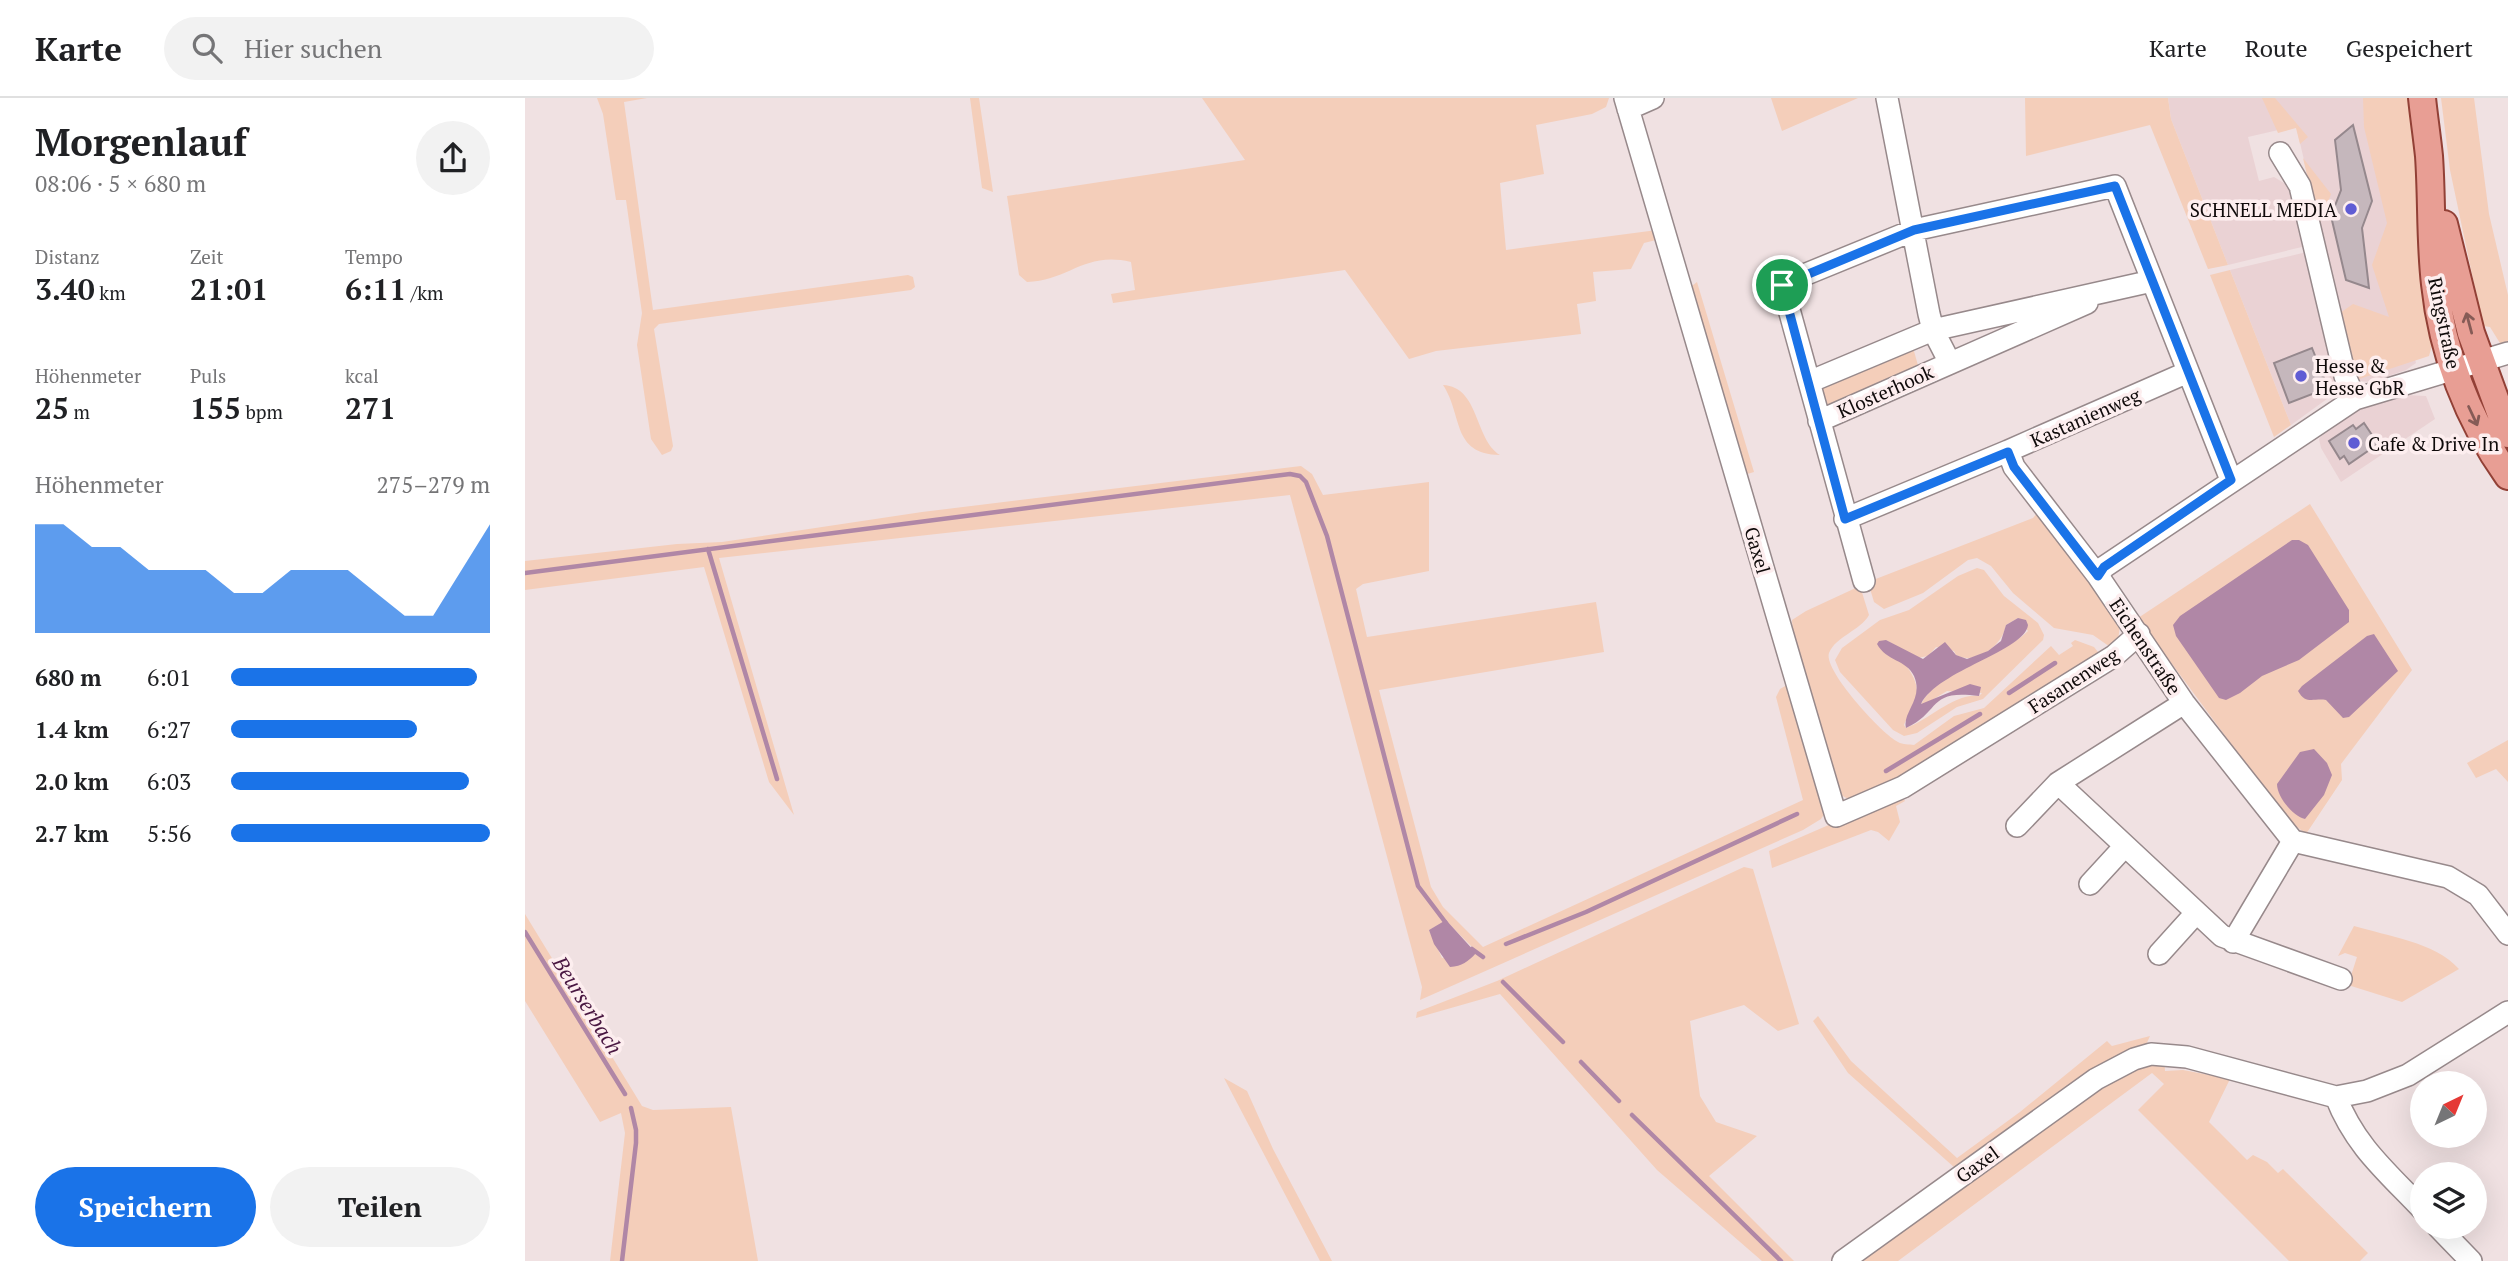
<!DOCTYPE html>
<html lang="de">
<head>
<meta charset="utf-8">
<style>
	:root { --surface:#fff; --page:#f2f2f2; --text:#202124; --muted:#757577; --line:#e0e0e0; --accent:#1a73e8 }
	body { margin:0; font-family:"PT Serif",serif; background:var(--page); color:var(--text); height:100vh; display:flex; flex-direction:column; font-size:26px; white-space:nowrap }
	* { box-sizing:border-box; margin:0 }
	p { font-size:23px; color:var(--muted) }
	.icon { flex:none; width:38px; height:38px; fill:none; stroke:currentColor; stroke-width:2; stroke-linecap:round; stroke-linejoin:round }
	.map { position:relative; flex:1; overflow:hidden }
	.side { display:flex; flex-direction:column; background:var(--surface); width:525px }
	.side>* { flex:none }
	.needle { width:46px; rotate:43deg }
	.buttons { position:absolute; left:1885px; top:973px; display:grid; gap:14px }
	.buttons a { display:grid; place-items:center; width:77px; height:77px; border-radius:50%; background:var(--surface); box-shadow:0 7px 28px #0002; font-size:35px }
	.pin { position:absolute; display:grid; place-items:center; width:60px; height:60px; color:#fff; margin:-30px; border:4px solid #fff; border-radius:50%; box-shadow:0 2px 7px #0007 }
	.round { display:grid; place-items:center; flex:none; width:74px; height:74px; border-radius:37px; background:var(--page) }
	.head { display:flex; align-items:center; justify-content:space-between; height:119px; padding:0 35px }
	h1 { font-size:38px; font-weight:800; line-height:52px }
	.stats { display:grid; grid-template-columns:repeat(3,1fr); gap:10px; height:119px; padding:7px 35px }
	.stats div { display:grid; align-content:center }
	.stats b { font-size:30px; font-weight:800 }
	.stats small { font-size:19px; font-weight:400 }
	.stats p { font-size:19px }
	.chart { height:196px; padding:14px 35px }
	.chart p { display:flex; justify-content:space-between }
	.chart svg { width:100%; height:126px; margin-top:7px; fill:var(--accent); opacity:.7 }
	.cta { display:flex; gap:14px; margin-top:auto; padding:14px 35px }
	.cta a { flex:1; height:80px; border-radius:42px; background:var(--accent); color:#fff; font-size:28px; font-weight:800; line-height:80px; text-align:center }
	.cta a+a { background:var(--page); color:var(--text) }
	ul { padding:0 35px; list-style:none; font-size:23px }
	li { display:grid; grid-template-columns:112px 84px 1fr; align-items:center; height:52px }
	li i { height:18px; border-radius:9px; background:var(--accent) }
	header { display:flex; align-items:center; gap:42px; box-sizing:border-box; height:98px; padding:0 35px; background:var(--surface); border-bottom:2px solid var(--line) }
	header strong { font-size:33px }
	nav { display:flex; gap:38px; margin-inline-start:auto; font-size:24px }
	.search { width:490px; height:63px; background:var(--page); display:flex; align-items:center; gap:18px; box-sizing:border-box; padding:0 24px; border-radius:38px; color:var(--muted); font-size:26px }
	main { display:flex; flex:1; min-height:0 }
	.map>svg:first-child { display:block }
	.built { fill:#ead2d4 }
	.green { fill:#f4ceba; fill-rule:evenodd }
	.water { fill:#b087a6 }
	.lines { fill:none; stroke-linecap:round; stroke-linejoin:round }
	.stream { stroke:#b087a6; stroke-width:4.5 }
	.building { fill:#c5b7bc; stroke:#95888d; stroke-width:2 }
	.minor-casing { stroke:#97898b; stroke-width:24 }
	.major-casing { stroke:#924036; stroke-width:30 }
	.minor { stroke:#fff; stroke-width:21 }
	.major { stroke:#e89e94; stroke-width:26 }
	.oneway { stroke:#865b56 }
	.route-casing { stroke:#fff; stroke-width:14 }
	.route { stroke:#1a73e8; stroke-width:9 }
	.poi-dot { fill:#605cd4; stroke:#fdeeef; stroke-width:2.5 }
	.labels { text-anchor:middle; dominant-baseline:central; stroke-width:7; stroke-linejoin:round; paint-order:stroke }
	.poi-label { font-size:19px; fill:#0f0a0a; stroke:#fdeeef; text-anchor:start }
	.street-label { font-size:19px; fill:#0f0a0a; stroke:#fdeeef }
	.water-label { font-size:21px; font-style:italic; fill:#491741; stroke:#fdeeef }
</style>
</head>
<body>
<header>
<strong>Karte</strong>
<div class="search"><svg class="icon" aria-label="search" viewBox="0 0 24 24"><circle cx="10" cy="10" r="6"/><path d="M15 15l6 6"/></svg>Hier suchen</div>
<nav><a>Karte</a><a>Route</a><a>Gespeichert</a></nav>
</header>
<main>
<section class="side">
<div class="head"><div><h1>Morgenlauf</h1><p>08:06 · 5 × 680 m</p></div><a class="round"><svg class="icon" aria-label="share" viewBox="0 0 24 24"><path d="M12 15V3M7 8l5-5 5 5M5 13v7h14v-7"/></svg></a></div>
<div class="stats">
<div><p>Distanz</p><b>3.40<small> km</small></b></div>
<div><p>Zeit</p><b>21:01</b></div>
<div><p>Tempo</p><b>6:11<small> /km</small></b></div>
</div>
<div class="stats">
<div><p>Höhenmeter</p><b>25<small> m</small></b></div>
<div><p>Puls</p><b>155<small> bpm</small></b></div>
<div><p>kcal</p><b>271</b></div>
</div>
<div class="chart"><p><span>Höhenmeter</span>275–279 m</p>
<svg viewBox="0 0 160 44" preserveAspectRatio="none"><path d="M0 44V6L10 6L20 14L30 14L40 22L50 22L60 22L70 30L80 30L90 22L100 22L110 22L120 30L130 38L140 38L150 22L160 6V44z"/></svg>
</div>
<ul>
<li><b>680 m</b>6:01<i style="width:95%"></i></li>
<li><b>1.4 km</b>6:27<i style="width:72%"></i></li>
<li><b>2.0 km</b>6:03<i style="width:92%"></i></li>
<li><b>2.7 km</b>5:56<i style="width:100%"></i></li>
</ul>
<div class="cta"><a>Speichern</a><a>Teilen</a></div>
</section>
<div class="map">
<svg width="1983" height="1163" viewBox="0 0 1983 1163">
	<rect width="100%" height="100%" fill="#f0e1e2"/>
	<path class="built" d="M1643,0H1860L1885,245L1891,265L1881,272L1846,284L1835,283L1829,274L1771,28L1723,39L1734,83L1749,79L1767,90L1781,148L1703,167L1646,21Z
		M1782,154L1813,285V293L1766,327L1705,172Z
		M1880,297L1901,298L1910,321L1816,384L1796,350L1794,341L1800,333L1828,314Z"/>
	<path class="green" d="M72,0H122L99,4L128,212L383,177L388,179L390,189L386,192L134,226L129,231L148,348L146,353L137,357L126,341L112,247L117,215L101,102H91L78,16Z
		M445,0H454L468,94L457,90Z
		M677,0H1084L1081,9L1067,16L1011,27L1019,76L975,85L981,152L1132,132L1135,141L1119,145L1106,171L1068,174L1071,203L1052,206L1056,236L911,253L884,261L820,172L588,205L586,196L610,192L606,164C559,153 544,183 502,184L494,177L482,98L720,62Z
		M1246,0H1333L1257,33Z
		M1500,0H1643L1646,21L1703,167L1683,171L1625,27L1501,58Z
		M1737,0H1750L1783,39L1775,46L1771,30L1753,35Z
		M1838,0H1888L1908,244L1904,258L1831,282L1815,215L1828,206L1864,219L1847,167L1862,125L1839,29Z
		M1916,0H1949L1964,116L1983,197V249L1978,250L1965,229L1958,228L1925,72Z
		M1778,60L1806,96L1794,128Z
		M1705,172L1766,327L1749,339L1685,177Z
		M1172,184L1229,374L1219,377L1163,191Z
		M1387,246L1394,271L1300,313L1292,287Z
		M918,287C955,289 949,341 975,357C926,356 938,317 918,287Z
		M776,368L787,376L798,397L904,384V473L838,486L831,491L842,539L1071,504L1079,554L854,592L906,789L918,809L958,849L1278,702L1251,599L1255,591L1262,587L1301,713L1296,721L1278,732L895,902L897,889L765,397L194,460L269,717L244,684L179,469L0,492V463L152,446L197,444L397,414ZM921,823L950,852L917,860L904,832Z
		M1785,406L1887,572L1816,666L1817,682L1781,736L1761,720L1613,520Z
		M1514,413L1595,527L1593,543L1588,551L1568,537L1529,530L1488,495L1466,468L1452,460L1443,462L1398,495L1359,511L1349,504L1343,484L1508,420Z
		M1452,470L1459,472L1479,498L1513,525L1519,537L1518,542L1458,601L1432,609L1392,635L1379,638L1368,632L1315,574L1310,562L1317,550L1355,522L1384,512L1433,478ZM1493,520L1503,533C1497,539 1492,542 1484,546C1457,563 1413,576 1396,606L1399,607L1422,593L1457,595L1454,598C1429,595 1404,622 1381,630L1379,627C1382,618 1389,610 1391,601C1397,579 1373,559 1361,542L1392,560L1403,558L1411,549L1429,553L1431,557C1451,568 1478,547 1481,527Z
		M1335,488L1344,517C1335,533 1311,538 1304,555C1298,572 1357,636 1373,644C1378,647 1384,646 1389,647L1429,618L1459,610L1526,548L1534,557L1548,548L1546,545L1550,542L1569,549L1577,559L1379,685L1325,702L1316,697L1313,688L1268,536L1267,522L1281,513Z
		M1983,642V684L1971,671L1951,680L1942,665Z
		M1375,696L1380,703L1371,708L1375,724L1364,743L1353,734L1346,732L1247,770L1244,753Z
		M1219,769L1228,771L1274,926L1253,933L1219,907L1165,923L1175,998L1191,1024L1232,1038L1184,1078L1269,1163H1237L1132,1072L975,896L891,920L892,914L972,883Z
		M0,816L117,1008L128,1012L206,1009L233,1163H85L100,1035L96,1015L75,1024L0,903Z
		M1829,828C1862,838 1910,844 1934,871L1877,904L1823,887L1832,859L1820,855L1813,858Z
		M1293,918L1326,963L1432,1060L1495,1014L1582,943L1587,948L1625,938L1619,951L1430,1070L1323,975L1288,923Z
		M1639,960L1640,973L1658,972L1705,981L1684,1024L1722,1062L1728,1057L1742,1064L1753,1075L1758,1071L1843,1155L1835,1163H1764L1613,1012L1639,986L1627,975L1373,1163H1324L1568,989Z
		M699,980L722,993L748,1051L807,1163H795Z"/>
	<path class="water" d="M1767,442H1774L1783,447L1824,512V524L1774,562L1737,578L1715,595L1701,602L1694,600L1651,538L1648,527L1655,518Z
		M1493,520L1501,522L1503,527C1500,553 1413,572 1396,606L1445,586L1456,589L1454,598C1402,591 1417,613 1381,630C1377,614 1399,601 1389,578C1382,562 1361,563 1352,546L1354,543L1361,542L1398,561L1420,544L1431,557L1442,561L1463,553L1476,543L1481,527Z
		M1849,536L1873,573L1824,619L1818,620L1801,602C1788,600 1781,607 1773,593L1777,588L1842,538Z
		M1789,651L1802,665L1807,677L1799,697L1780,721C1768,718 1752,699 1752,686L1775,654Z
		M921,822L951,855C943,864 937,868 925,869L909,846L904,832Z"/>
	<g class="lines">
		<path class="stream" d="M183,451L252,681
			M0,475L765,376L775,378L781,384L802,438L893,788L921,825
			M1484,595L1530,565
			M1361,673L1455,616
			M0,834L100,996
			M981,846L1061,814L1272,716
			M947,851L958,859
			M978,884L1038,944
			M1056,964L1094,1003
			M1107,1017L1256,1163
			M97,1163L111,1045V1032L106,1010"/>
	</g>
	<path class="building" d="M1828,27L1847,103L1837,130L1844,190L1821,182L1806,118L1816,92L1810,42Z
		M1787,250L1803,290L1764,305L1749,265Z
		M1839,325L1853,346L1824,366L1819,358L1815,361L1804,343L1828,327L1831,331Z"/>
	<g class="lines">
		<defs>
			<path id="minor" d="M1100,0L1311,718L1378,689L1589,558L1614,536
				M1362,0L1404,216L1408,232L1425,265
				M1103,11L1128,0
				M1755,55L1775,88L1820,278L1830,301
				M1983,255L1830,301L1579,469L1573,478L1659,605L1768,743L1923,779L1953,797L1983,836
				M1284,284L1408,232L1627,183
				M1294,323L1562,205
				M1320,421L1483,353
				M1573,478L1489,369L1483,353L1663,274
				M1339,483L1257,186L1389,132L1590,88L1706,382
				M1533,685L1697,838L1816,881
				M1492,728L1533,685L1659,605
				M1565,786L1599,749
				M1708,844L1768,743
				M1634,856L1671,815
				M1811,999C1830,1048 1862,1074 1897,1111
				M1913,1129L1946,1163
				M1318,1163L1571,981L1609,961L1626,956L1662,959L1811,999L1842,993L1883,977L1983,914"/>
			<path id="major" d="M1897,0C1899,19 1902,39 1904,58C1907,101 1905,143 1910,186C1917,254 1943,322 1983,378
				M1919,126L1946,235L1983,336"/>
		</defs>
		<use href="#minor" class="minor-casing"/>
		<use href="#major" class="major-casing"/>
		<use href="#minor" class="minor"/>
		<use href="#major" class="major"/>
	</g>
	<defs><path id="oneway-shaft" d="M-6 0H5M1.5-3L5.5 0L1.5 3" fill="none" stroke-width="1.6" stroke-linecap="round" stroke-linejoin="round" transform="scale(1.75)"/></defs>
	<g class="oneway">
		<use href="#oneway-shaft" transform="translate(1944 225) rotate(-105)"/>
		<use href="#oneway-shaft" transform="translate(1948 318) rotate(65)"/>
	</g>
	<g class="lines">
		<defs>
			<path id="route" d="M1590,88L1706,382L1579,469L1573,478L1489,369L1483,354L1320,421L1257,187L1389,132Z"/>
		</defs>
		<use href="#route" class="route-casing"/>
		<use href="#route" class="route"/>
	</g>
	<g class="poi-dot">
		<circle cx="1826" cy="111" r="7"/>
		<circle cx="1776" cy="278" r="7"/>
		<circle cx="1829" cy="345" r="7"/>
	</g>
	<g class="labels">
		<g class="poi-label">
			<text x="1812" y="111" text-anchor="end">SCHNELL MEDIA</text>
			<text x="1790" y="267">Hesse &amp;<tspan x="1790" dy="22">Hesse GbR</tspan></text>
			<text x="1843" y="345">Cafe &amp; Drive In</text>
		</g>
		<g class="street-label">
			<text transform="translate(1920 225) rotate(78)">Ringstraße</text>
			<text transform="translate(1360 293) rotate(-24)">Klosterhook</text>
			<text transform="translate(1560 319) rotate(-24)">Kastanienweg</text>
			<text transform="translate(1233 452) rotate(74)">Gaxel</text>
			<text transform="translate(1621 548) rotate(56)">Eichenstraße</text>
			<text transform="translate(1548 582) rotate(-33)">Fasanenweg</text>
			<text transform="translate(1452 1066) rotate(-36)">Gaxel</text>
		</g>
		<g class="water-label">
			<text transform="translate(63 907) rotate(58)">Beurserbach</text>
		</g>
	</g>
</svg>
<div class="buttons">
<a><svg class="needle" viewBox="-14 -14 28 28"><path d="M0-13l5 13h-10z" fill="#e53935"/><path d="M0 13l5-13h-10z" fill="#757577"/></svg></a>
<a><svg class="icon" aria-label="layers" viewBox="0 0 24 24"><path d="M12 4l9 5-9 5-9-5zM3 14l9 5 9-5"/></svg></a>
</div>
<div class="pin" style="left:1257px;top:187px;background:#1e9e55"><svg class="icon" aria-label="arrive" viewBox="0 0 24 24"><path d="M6 21V4h12l-3 4 3 4H6"/></svg></div>
</div>
</main>
</body>
</html>
